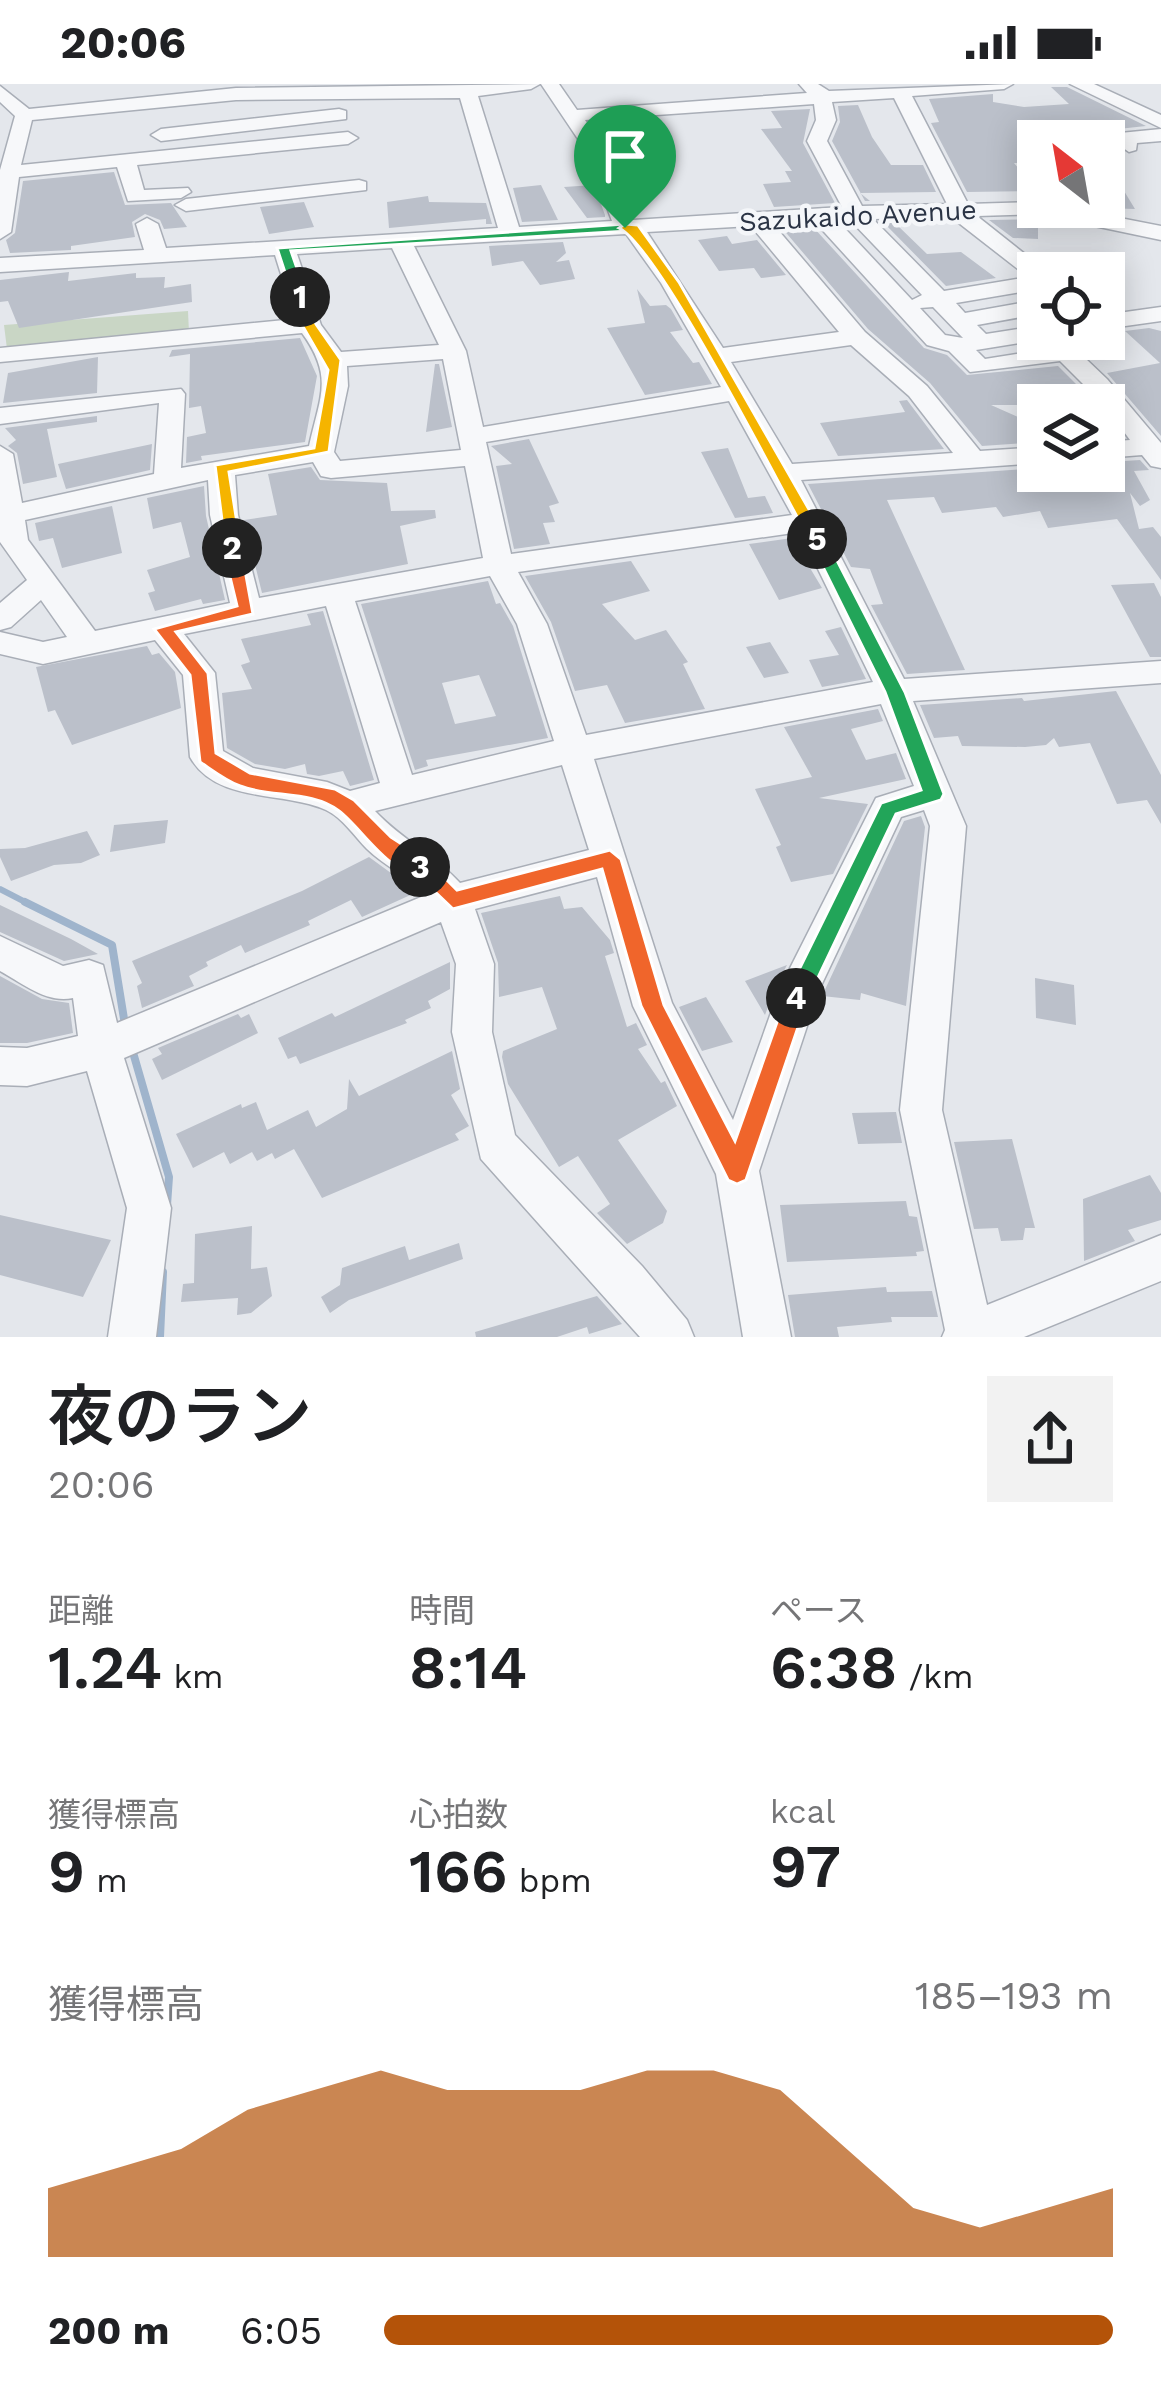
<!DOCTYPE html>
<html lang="ja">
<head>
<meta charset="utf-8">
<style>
	:root { --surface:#fff; --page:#f2f2f2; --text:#202124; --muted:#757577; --accent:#b45309 }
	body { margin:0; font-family:"Work Sans","Noto Sans JP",sans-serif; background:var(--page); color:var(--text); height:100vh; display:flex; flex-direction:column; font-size:45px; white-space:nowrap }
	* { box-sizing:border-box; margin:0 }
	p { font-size:39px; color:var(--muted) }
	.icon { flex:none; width:66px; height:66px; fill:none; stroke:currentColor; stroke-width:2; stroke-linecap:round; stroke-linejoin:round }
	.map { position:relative; height:1253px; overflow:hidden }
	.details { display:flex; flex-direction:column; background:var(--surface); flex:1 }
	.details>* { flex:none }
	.needle { width:78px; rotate:329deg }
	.fabs { position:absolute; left:1017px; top:36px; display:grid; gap:24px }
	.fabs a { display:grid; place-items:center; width:108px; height:108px; border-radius:0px; background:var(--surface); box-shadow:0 6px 30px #0003; font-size:60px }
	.pin { position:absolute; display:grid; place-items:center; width:102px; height:102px; color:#fff; margin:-123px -51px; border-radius:50% 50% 50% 0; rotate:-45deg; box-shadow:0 0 12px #0007 }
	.pin .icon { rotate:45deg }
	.km { position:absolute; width:60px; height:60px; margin:-30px; border-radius:50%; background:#222; color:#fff; font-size:33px; line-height:60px; text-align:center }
	.round { display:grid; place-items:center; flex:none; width:126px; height:126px; border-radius:0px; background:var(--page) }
	.overview { display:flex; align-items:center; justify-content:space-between; height:204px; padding:0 48px }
	h1 { font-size:66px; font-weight:600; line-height:90px }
	.metrics { display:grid; grid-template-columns:repeat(3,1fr); gap:18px; height:204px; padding:12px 48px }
	.metrics div { display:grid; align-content:center }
	.metrics b { font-size:60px; font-weight:600 }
	.metrics small { font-size:33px; font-weight:400 }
	.metrics p { font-size:33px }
	.chart { height:336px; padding:24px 48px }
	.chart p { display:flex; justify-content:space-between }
	.chart svg { width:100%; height:216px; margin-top:12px; fill:var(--accent); opacity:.7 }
	ul { padding:0 48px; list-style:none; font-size:39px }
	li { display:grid; grid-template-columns:192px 144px 1fr; align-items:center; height:90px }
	li i { height:30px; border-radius:15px; background:var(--accent) }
	.status { display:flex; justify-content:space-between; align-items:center; height:84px; padding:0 60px; background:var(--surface); direction:ltr }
	.status svg { height:33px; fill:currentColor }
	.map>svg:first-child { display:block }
	.green { fill:#c9d6c5 }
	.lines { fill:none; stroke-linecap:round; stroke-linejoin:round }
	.stream-far1 { stroke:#9fb4cc; stroke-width:6 }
	.stream { stroke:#9fb4cc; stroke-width:8 }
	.building { fill:#bbc0ca; fill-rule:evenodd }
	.minor-casing { stroke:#a9aeb7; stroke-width:3 }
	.minor { fill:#f7f8fa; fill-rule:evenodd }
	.split-1 { fill:#22a559; stroke:#fff; stroke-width:3 }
	.split-2 { fill:#f5b400; stroke:#fff; stroke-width:3 }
	.split-3 { fill:#f0652b; stroke:#fff; stroke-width:3 }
	.split-4 { fill:#f0652b; stroke:#fff; stroke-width:3 }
	.split-5 { fill:#22a559; stroke:#fff; stroke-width:3 }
	.split-6 { fill:#f5b400; stroke:#fff; stroke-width:3 }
	.labels { text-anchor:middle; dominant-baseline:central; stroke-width:9; stroke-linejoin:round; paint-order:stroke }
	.far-street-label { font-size:27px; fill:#2b3445; stroke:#f4f6f9 }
</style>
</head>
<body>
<div class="status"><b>20:06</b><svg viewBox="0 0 49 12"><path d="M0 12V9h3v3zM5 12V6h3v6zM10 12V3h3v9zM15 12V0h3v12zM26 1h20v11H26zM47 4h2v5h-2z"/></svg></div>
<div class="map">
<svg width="1161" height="1253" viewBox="0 0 1161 1253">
	<rect width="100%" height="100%" fill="#e4e7ec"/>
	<path class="green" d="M188,227L189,249L7,265L4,241Z"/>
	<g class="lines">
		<path class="stream-far1" d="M0,805L31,821"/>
		<path class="stream" d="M25,818L112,861L125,941
			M132,965L169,1093L167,1121
			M160,1253L163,1188"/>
	</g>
	<path class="building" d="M1051,3H1067L1146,42L1118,45L1106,56L1038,57V79H1014L1038,107L967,108L931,39L939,38L929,15L993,10V18L1024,23L1069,20Z
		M858,21L872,53L891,81H923L936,108L860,109L870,117H865L832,57L840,38L838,22Z
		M810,25L803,59L835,119L774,123L763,100L791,98L785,87H792L761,45L782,44L771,27Z
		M1104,74L1135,125L1104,124Z
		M114,88L125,121L171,119L187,143L164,145L160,136L145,130L132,138L135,153L71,162V166L10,169L6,156L15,149L23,97Z
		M541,101L558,136L522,138L513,104Z
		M594,101L605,131V133L587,134L564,103Z
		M428,112L429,118L486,119L492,140H486V135L389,144L387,118Z
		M304,118L314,143L269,150L260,123Z
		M1038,135V155L1013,154L989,136Z
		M884,139H895L927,170L961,168L996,194L946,202Z
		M813,143L924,264L947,271L967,291L1058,282L1077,301L1038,310L1048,321H991L1038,342V351L1023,354L1027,359L982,362L930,299L868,245L782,144Z
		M727,152L732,160L757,156L786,191L761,194L754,184L719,187L698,156Z
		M563,158L566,169L556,178L569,176L575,195L540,201L523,177L492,182L489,162Z
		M69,188L68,197L136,189V194L165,193L164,204L191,200L192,218L19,244L8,217L0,218V196Z
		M637,205L650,222L666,221L671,225L683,246L670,248L693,279L699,278L712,300L645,311L607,244L645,239Z
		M1149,244L1161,247V352L1107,289L1160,279L1125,247Z
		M300,254L317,292L305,358L201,372L202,376L186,379L187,353L206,349L201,322L189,324L190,270L169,273L172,266Z
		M98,273L97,309L3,319L8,289Z
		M435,280H439L452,343L426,348Z
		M907,316L944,365L838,372L820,339L905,328L899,317Z
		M97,332V338L47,345L57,393L23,400L17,369L8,362L16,356L5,344Z
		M529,355L559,419L549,422L555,438L543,439L550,460L514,465L496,382L512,380L491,362Z
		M152,360L150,386L66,405L58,380Z
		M728,364L748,414L765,412L773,429L735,434L701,368Z
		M1140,376L1149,386L1134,387L1150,416L1140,422L1130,409L1139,445L1153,443L1161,453V496L1117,435L1048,444L1040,427L1003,433L996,423L942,429L934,413L887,416L965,586L907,590L871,521L883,520L870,485L851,483L808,400L1038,384L1115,387L1109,378Z
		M311,383L320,396L387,399L391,427L435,426L436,434L400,442L408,480L262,509L244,436L277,431L268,390Z
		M204,402L206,432L225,516L203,520L201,515L155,527L148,509L155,507L147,486L190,473L181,438L153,445L147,414Z
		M112,422L122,469L62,484L53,454L39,457L35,439Z
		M792,454L822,504L779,516L749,460Z
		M631,477L650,507L602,520L635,556L666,546L688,578L683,580L705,625L625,639L607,601L575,607L551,538L525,492Z
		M488,497L496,520L500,519L513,542L548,654L426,676L428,682L415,686L361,520ZM479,591L496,632L455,640L442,599Z
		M1154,499L1161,513V573H1150L1111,501Z
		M323,527L374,696L350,702L343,687L319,692L307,690L305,680L285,685L255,680L227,664L222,609L252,605L241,581L250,578L241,555L311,541L307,530Z
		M841,543L866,595L822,603L809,576L839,571L825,547Z
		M770,558L789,589L764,594L746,563Z
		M147,562L152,571L159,569L175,588L181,624L72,661L55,626L48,628L36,583Z
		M1116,607L1161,691V740L1147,716L1117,720L1090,659L1059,663L1054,654L1046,661L1025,663L962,662L958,652L934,654L920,621L1022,614L1024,617Z
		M878,625L883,637L851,645L866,676L896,669L906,695L819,714L868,720L833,790L791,798L776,763L781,761L755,705L812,693L784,643Z
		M921,732L925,743L906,922L861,909L860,916L822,912L904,737Z
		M168,736L165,759L110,768L114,741Z
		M87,747L100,771L81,779L54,781L11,797L0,773V765L25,764Z
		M369,773L417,808L362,833L351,816L308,837L310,841L245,869L241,861L206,878L208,882L189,892L194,902L142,924L137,902L142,899L132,877L302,807Z
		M560,812L564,825L582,823L610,856L614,869L605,872L627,943L636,939L647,961L638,965L661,999L665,997L677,1022L618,1056L667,1127L663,1139L627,1160L597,1129L610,1120L578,1072L559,1083L508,1000L502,973L503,967L557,945L542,903L499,913L498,879L481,829Z
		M0,821L71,855L98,870L64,877L0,848Z
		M450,878V905L428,917L431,924L405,936L407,939L300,980L296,972L288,975L278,954L332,929L335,933Z
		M787,881L775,904L765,931L745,897Z
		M0,892L42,915L69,919L73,949L27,959H0Z
		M1035,894L1074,901L1076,941L1036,934Z
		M706,913L733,958L702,967L679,923Z
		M238,930L241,934L249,930L258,949L162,996L152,975L162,970L158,964Z
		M452,967L460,1005L451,1011L469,1042L455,1050L459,1056L322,1114L294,1065L275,1075L272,1069L257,1077L252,1068L230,1080L224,1068L193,1084L176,1050L241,1020L242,1024L256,1018L267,1046L308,1026L316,1043L347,1025L349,995L359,1012Z
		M896,1028L902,1059L858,1060L852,1029Z
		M1012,1055L1035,1144H1025L1023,1156L1001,1157L998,1144L974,1145L954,1058Z
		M1150,1091L1161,1109V1136L1128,1146L1135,1157L1084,1177L1083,1115Z
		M906,1117L909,1132L917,1133L924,1167L916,1168L917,1172L787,1178L780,1121Z
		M0,1131L111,1156L83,1213L0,1191Z
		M252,1142L251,1185L267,1183L272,1212L251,1229L237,1231L238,1214L181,1218L183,1200L194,1199L195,1150Z
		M459,1159L463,1175L349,1216L330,1229L321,1213L340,1201L342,1184L405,1162L409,1176Z
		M886,1203L887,1208L932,1207L938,1233H891L892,1238L837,1243L839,1253H795L788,1211Z
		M597,1212L622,1240L589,1250L587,1243L557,1253H476L475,1248Z"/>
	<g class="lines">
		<defs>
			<path id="minor" d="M540,0L531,5L478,12L519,143L612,137L586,67L541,0H559L577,26L807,9L799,0H818L829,7L1013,0L1004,5L912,12L968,120L1037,118L1038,123H1064L1161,142V156L1037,130L977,132L1049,189H1038V205L956,219L965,229L1038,216V230L977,241L986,250L1038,242V255H1065L1107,295L1161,359V384L1151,382L1142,371L1104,374V358L1130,356L1104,321L1060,277L970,288L949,267L927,261L815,138L773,140L865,248L927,302L980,367L1038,363V379L801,396L904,595L1161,577V599L913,617L966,742L942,1026L987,1221L1161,1151V1197L1024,1253H942L945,1246L900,1026L930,742L924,726L901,733L819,906L759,1087L791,1253H743L716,1090L633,922L597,793L475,825L494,880L492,948L515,1051L642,1182L687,1236L694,1253H640L481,1075L452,948L456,880L441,838L124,974L171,1124L156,1253H108L127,1124L87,987L27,1002L0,1001V963L27,964L78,952L73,914C47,920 22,899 0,887V852L63,882L89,876L103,881L117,939L426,811C409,792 385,783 367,765C354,752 343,734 326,726C285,707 216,720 190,673L183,591L155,556L43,580L0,570V548L43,558L67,553L41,516L11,543L0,546V519L27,496L0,458V362L13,370L22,419L154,390L159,319L0,340V324L181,305L185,310L181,384L309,362C320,312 334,293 302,249L0,278V264L295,235L275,171L0,188V174L144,166L136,140L147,134L158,140L166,164L498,144L460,14L236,16L32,36L21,81L348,48L358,54L348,60L137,81L144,106L188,104L191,108L181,114L128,117L117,83L19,93L11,148L0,155V86L15,32L0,18V2L29,25L236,4ZM894,14L947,120L862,122L827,57L836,36L832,18ZM814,20L816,36L807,57L842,123L633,136L606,67L585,36ZM951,133L1028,193L944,207L873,135ZM837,136H850L922,211L912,216ZM751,142L839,248L723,264L647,148ZM626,150L661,199L721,303L483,343L466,267L414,162ZM392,164L439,261L341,268L321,241L297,170ZM933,223L963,254L945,251L920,224ZM1039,256L1047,265L985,275L976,266ZM851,261L909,312L953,369L792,380L731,278ZM443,275L461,366L340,377L334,368L348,302L347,282ZM729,317L792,431L511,470L486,358ZM313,378L321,392L331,394L465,382L483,474L259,514L238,431L235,391ZM208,396L210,431L230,519L95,547L28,456L25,436ZM800,448L873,598L586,651L547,540L518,488ZM490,492L517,540L554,657L412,691L355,517ZM326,522L380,699L350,707L327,698L253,684L223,667L215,589L184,550ZM881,620L914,702L876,714L779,906L733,1036L672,919L594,675ZM562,681L589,766L460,799C435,771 401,755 375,727Z
				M1070,0H1094L1161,31V44Z
				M339,25L346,27V35L161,57L151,51L161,45Z
				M1161,45V57L1137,59L1136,66L1129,68L1110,55L1120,49Z
				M359,96L366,98V106L186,127L175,121L186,115Z
				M1161,223V237L1104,245V231Z"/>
		</defs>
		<use href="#minor" class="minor-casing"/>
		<use href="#minor" class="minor"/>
	</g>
	<path class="split-1" d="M625,140L629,147L291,167L307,213L300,217L293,213L277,164Z"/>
	<path class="split-2" d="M300,209L307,213L316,240L341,276L329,368L229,388L241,464L226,468L215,381L314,364L328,286L302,241L293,213Z"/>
	<path class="split-3" d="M232,458L241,464L253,530L176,548L208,589L216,669L250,689L335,705L354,716L391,753L428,777V790C393,798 363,745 339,727C312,706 271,714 240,702C226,697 212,686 200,678L190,591L154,545L237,522L223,464Z"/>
	<path class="split-4" d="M610,766L621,775L664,921L735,1057L788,907H805L808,914L746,1096L737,1100L728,1096L641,922L602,785L453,825L409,783L412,777H428L457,806Z"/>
	<path class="split-5" d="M817,449L826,455L905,608L944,710L941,716L896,730L805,921L796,924L785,914L881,719L921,706L885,608L809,455Z"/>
	<path class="split-6" d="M625,140L638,141L679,198L826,455L823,458L809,455C778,399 659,164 619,144Z"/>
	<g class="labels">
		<g class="far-street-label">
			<text transform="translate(858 132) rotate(-3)">Sazukaido Avenue</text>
		</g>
	</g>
</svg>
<div class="fabs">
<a><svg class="needle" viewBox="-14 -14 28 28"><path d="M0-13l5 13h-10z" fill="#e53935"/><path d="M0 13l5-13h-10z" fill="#757577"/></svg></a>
<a><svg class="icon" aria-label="locate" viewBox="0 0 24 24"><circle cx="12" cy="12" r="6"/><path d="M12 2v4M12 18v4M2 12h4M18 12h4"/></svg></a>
<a><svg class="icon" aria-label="layers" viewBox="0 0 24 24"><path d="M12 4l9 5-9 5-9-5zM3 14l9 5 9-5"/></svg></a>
</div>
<div class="pin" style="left:625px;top:144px;background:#1e9e55"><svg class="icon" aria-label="arrive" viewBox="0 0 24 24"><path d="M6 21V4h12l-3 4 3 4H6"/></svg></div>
<b class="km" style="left:300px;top:213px">1</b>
<b class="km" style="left:232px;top:464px">2</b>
<b class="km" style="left:420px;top:783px">3</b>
<b class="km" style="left:796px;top:914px">4</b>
<b class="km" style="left:817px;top:455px">5</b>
</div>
<section class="details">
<div class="overview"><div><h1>夜のラン</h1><p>20:06</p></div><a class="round"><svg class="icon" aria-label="share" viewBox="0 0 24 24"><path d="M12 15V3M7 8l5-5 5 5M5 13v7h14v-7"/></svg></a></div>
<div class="metrics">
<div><p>距離</p><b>1.24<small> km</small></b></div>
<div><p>時間</p><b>8:14</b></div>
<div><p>ペース</p><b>6:38<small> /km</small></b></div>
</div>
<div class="metrics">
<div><p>獲得標高</p><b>9<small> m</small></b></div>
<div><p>心拍数</p><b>166<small> bpm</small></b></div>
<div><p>kcal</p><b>97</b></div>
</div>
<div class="chart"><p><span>獲得標高</span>185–193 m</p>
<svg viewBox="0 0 160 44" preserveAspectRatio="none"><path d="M0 44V30L10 26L20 22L30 14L40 10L50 6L60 10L70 10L80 10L90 6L100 6L110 10L120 22L130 34L140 38L150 34L160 30V44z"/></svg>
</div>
<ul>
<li><b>200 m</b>6:05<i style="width:100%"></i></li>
</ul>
</section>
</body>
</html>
